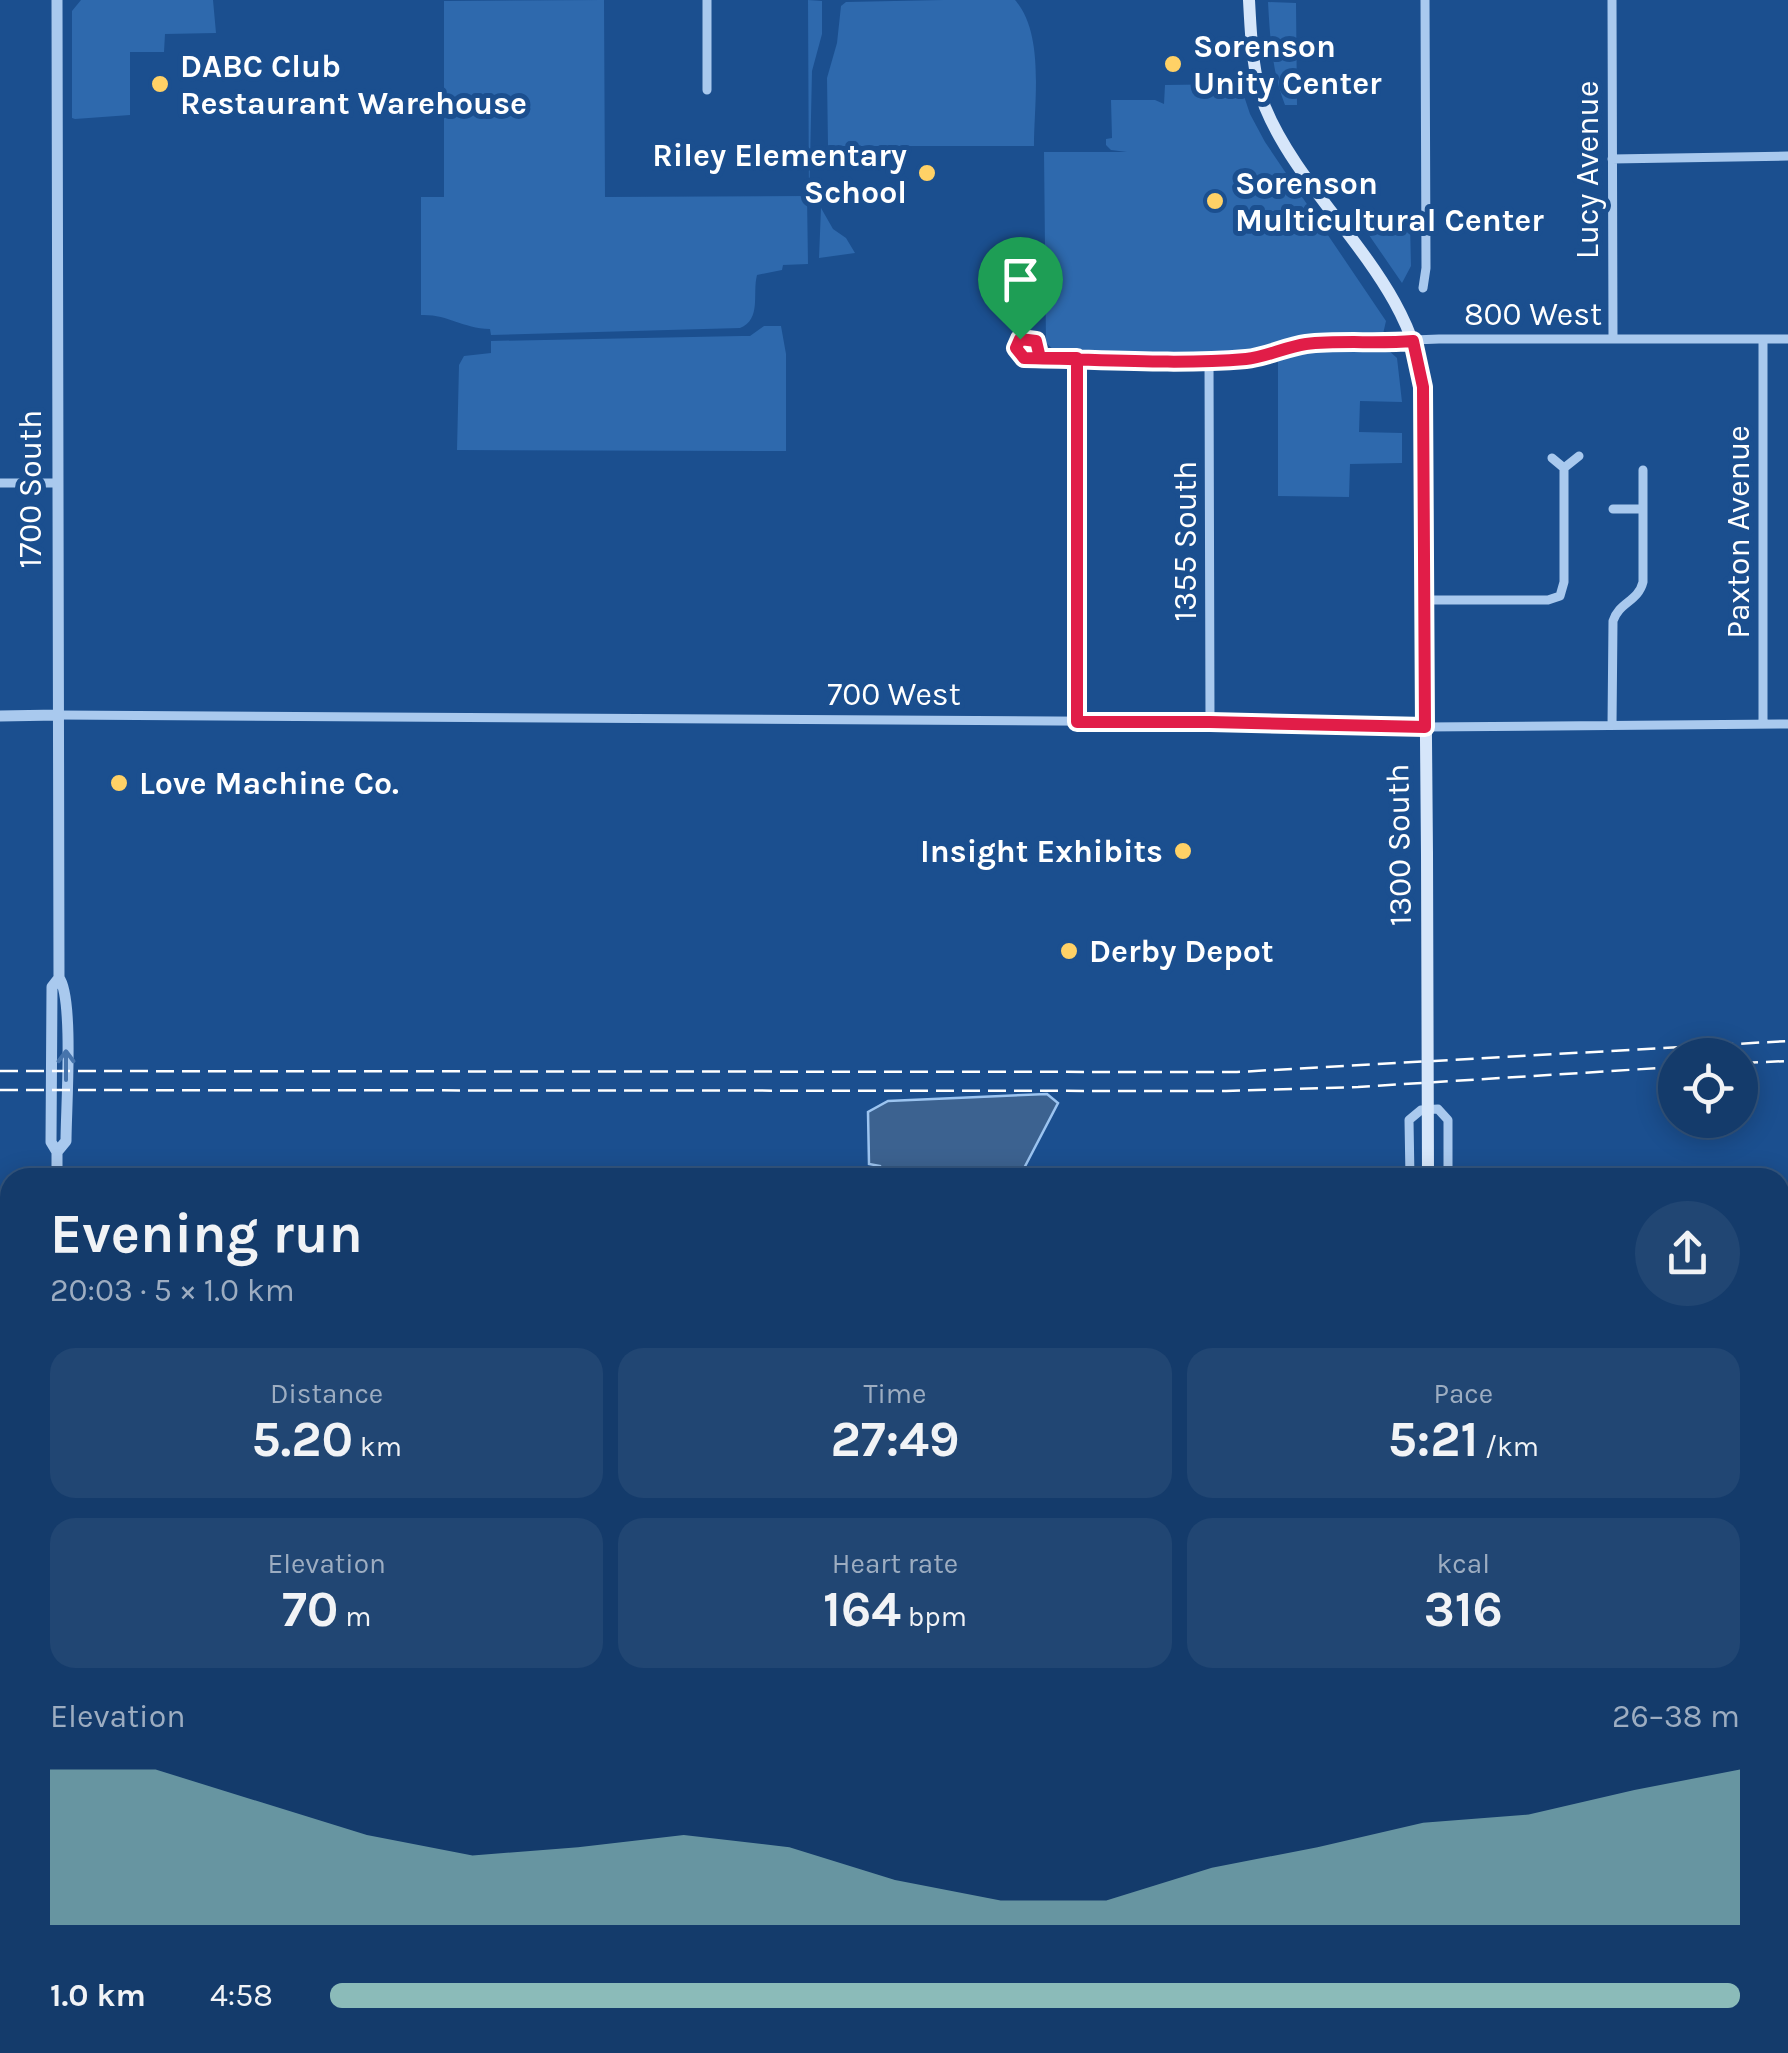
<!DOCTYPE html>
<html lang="en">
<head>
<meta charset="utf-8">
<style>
	:root { --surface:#143b6b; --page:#214673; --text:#f1f3f6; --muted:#9dadc1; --line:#33557e; --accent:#8bbbb9 }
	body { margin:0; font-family:Karla,sans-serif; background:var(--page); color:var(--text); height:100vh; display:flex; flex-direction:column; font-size:38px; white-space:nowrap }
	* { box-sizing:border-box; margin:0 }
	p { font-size:32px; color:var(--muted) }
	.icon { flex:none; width:55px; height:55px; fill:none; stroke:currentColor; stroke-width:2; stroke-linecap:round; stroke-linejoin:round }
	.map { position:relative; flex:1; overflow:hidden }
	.panel { position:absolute; left:0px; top:1168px; width:1790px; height:888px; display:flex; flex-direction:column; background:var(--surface); border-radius:30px 30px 0 0; box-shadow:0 5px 25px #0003,0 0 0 2px var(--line) }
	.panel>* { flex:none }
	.tools { position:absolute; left:1658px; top:1038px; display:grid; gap:20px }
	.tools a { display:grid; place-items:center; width:100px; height:100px; border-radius:50%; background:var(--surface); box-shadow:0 5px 25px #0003,0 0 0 2px var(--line); font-size:50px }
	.pin { position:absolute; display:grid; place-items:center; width:85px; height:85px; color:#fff; margin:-102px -42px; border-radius:50% 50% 50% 0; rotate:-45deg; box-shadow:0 0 10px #0007 }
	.pin .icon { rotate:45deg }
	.round { display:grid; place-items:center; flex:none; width:105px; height:105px; border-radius:52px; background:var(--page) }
	.head { display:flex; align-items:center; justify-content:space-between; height:170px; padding:0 50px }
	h1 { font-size:55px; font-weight:700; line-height:75px }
	.figures { display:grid; grid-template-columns:repeat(3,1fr); gap:15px; height:170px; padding:10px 50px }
	.figures div { display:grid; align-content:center; border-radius:25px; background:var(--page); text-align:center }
	.figures b { font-size:50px; font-weight:700 }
	.figures small { font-size:28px; font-weight:400 }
	.figures p { font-size:28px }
	.chart { height:280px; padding:20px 50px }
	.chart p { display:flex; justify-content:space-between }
	.chart svg { width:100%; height:180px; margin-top:10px; fill:var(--accent); opacity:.7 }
	ul { padding:0 50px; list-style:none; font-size:32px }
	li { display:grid; grid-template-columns:160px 120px 1fr; align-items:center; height:75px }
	li i { height:25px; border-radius:12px; background:var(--accent) }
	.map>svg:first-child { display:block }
	.green { fill:#2e69ad }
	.water { fill:#3c6290; stroke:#9cc4f0; stroke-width:2.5 }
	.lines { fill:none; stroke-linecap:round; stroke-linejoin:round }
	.minor { stroke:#a9c9ee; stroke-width:9 }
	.tertiary { stroke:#a9c9ee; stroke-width:11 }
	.secondary { stroke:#d6e6fa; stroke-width:12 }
	.motorway { stroke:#fff; stroke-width:18 }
	.rail { stroke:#fff; stroke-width:2.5; stroke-dasharray:18 8; stroke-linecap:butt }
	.secondary-bridge { stroke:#d6e6fa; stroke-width:12 }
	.oneway { stroke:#4674ac }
	.route-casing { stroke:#fff; stroke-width:20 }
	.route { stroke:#e11d48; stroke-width:12 }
	.poi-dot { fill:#ffd166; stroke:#1b4f8f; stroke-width:4 }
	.labels { text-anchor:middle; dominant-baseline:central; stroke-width:10; stroke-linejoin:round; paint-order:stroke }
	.poi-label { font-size:32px; font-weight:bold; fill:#fff; stroke:#1b4f8f; text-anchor:start }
	.street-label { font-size:32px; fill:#fff; stroke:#1b4f8f }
</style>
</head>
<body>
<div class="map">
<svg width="1788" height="2053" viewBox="0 0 1788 2053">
	<rect width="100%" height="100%" fill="#1b4f8f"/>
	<path class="green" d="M81,0H213L216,33L165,34L164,52H130V115L75,119L72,118V11Z
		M604,0L605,197L807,196L808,264L783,265L782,270L757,275C752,294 762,319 740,328L491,335L490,329C461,328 448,314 421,315V197H444V1Z
		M808,0L822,1V34L812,71L809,210Z
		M943,0H1015C1045,34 1034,102 1034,146H828L827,78L837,43L841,6L846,2Z
		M1268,2L1296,3L1297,105H1285C1272,71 1270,38 1268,2Z
		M1240,84L1250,114L1265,142L1386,321L1383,334L1305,338L1248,353L1063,352L1054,350L1046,343L1044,152H1127L1111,150L1106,145V139L1112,138L1111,100H1155L1164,104L1165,85Z
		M821,208L833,229L846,238L855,253L819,258Z
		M1360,222H1410L1411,266L1402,283Z
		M764,326H781L786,354V451L457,450L459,365L464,356L491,353V341L741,336H750Z
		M1309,350H1388L1397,358L1402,402L1360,401L1359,432L1402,433V463L1350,464L1349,497L1278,496V359Z
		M0,1309H10V1430H0Z"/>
	<path class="water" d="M1047,1094L1058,1103L1021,1174L1015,1176L881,1177L880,1166L869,1164L868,1112L888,1101Z"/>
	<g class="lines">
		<path class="minor" d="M707,0V90
			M1612,0L1613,339
			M1612,159L1788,156
			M1423,288L1426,268L1425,0
			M1040,358L1035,341L1024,338L1018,342L1017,352L1024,358L1247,359L1311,344L1439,339H1788
			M1077,358V722
			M1209,360L1210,722
			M1564,468L1579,456
			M0,483H58
			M1613,509H1643
			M1423,600H1548L1560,596L1564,582V468L1552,458
			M58,715L1210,722L1425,727L1788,724
			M1763,724V339
			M1612,725L1613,621C1619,602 1638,602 1643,582V470
			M1410,1178L1409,1120L1421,1110L1438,1109L1448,1120V1178
			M0,1439H10
			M1780,1460H1788
			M0,1687H10
			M138,2045V2053
			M482,2045V2053
			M678,2045V2053
			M824,2045V2053
			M1590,2045V2053
			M1752,2045V2053
			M273,2053V2045
			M603,2053V2045
			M973,2053V2045"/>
		<path class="tertiary" d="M57,0L59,978C74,997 66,1110 66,1141L57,1152
			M0,716L58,715
			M57,1178V1152L51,1142L52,987L59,978
			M53,2045V2053"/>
		<path class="secondary" d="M1249,0C1251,36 1252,73 1265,107C1305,205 1419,284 1423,395L1427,854
			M1428,2053V2045"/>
		<path class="motorway" d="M1780,1492L1788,1491
			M0,1498L10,1497
			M1780,1529L1788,1527
			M0,1539H10
			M1780,1547L1788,1546
			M0,1585H10
			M1780,1607L1788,1606
			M0,1620L10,1619
			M1780,1648H1788
			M1780,1696H1788
			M1780,1741L1788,1740"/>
		<path class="rail" d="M1740,1063L1788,1061
			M0,1071L1237,1072L1788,1041
			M0,1090L1226,1091L1358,1087L1675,1067"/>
		<path class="secondary-bridge" d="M1427,854L1428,1178"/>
	</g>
	<defs><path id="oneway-shaft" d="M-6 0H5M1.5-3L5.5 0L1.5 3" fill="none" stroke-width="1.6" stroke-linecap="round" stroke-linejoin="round" transform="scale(2.5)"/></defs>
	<use class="oneway" href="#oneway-shaft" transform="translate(66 1065) rotate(-90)"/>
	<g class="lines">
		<defs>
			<path id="route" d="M1020,339L1036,341L1040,358H1077V722H1210L1425,727L1423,387L1413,341C1377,344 1341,340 1306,344C1285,347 1267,357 1246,359C1173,365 1097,359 1024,358L1016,348L1020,339"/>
		</defs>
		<use href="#route" class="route-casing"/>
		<use href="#route" class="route"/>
	</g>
	<g class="poi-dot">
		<circle cx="1173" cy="64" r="10"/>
		<circle cx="160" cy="84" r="10"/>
		<circle cx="927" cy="173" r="10"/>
		<circle cx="1215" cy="201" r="10"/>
		<circle cx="119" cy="783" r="10"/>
		<circle cx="1183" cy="851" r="10"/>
		<circle cx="1069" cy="951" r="10"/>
	</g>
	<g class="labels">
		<g class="poi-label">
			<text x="1193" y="46">Sorenson<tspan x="1193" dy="37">Unity Center</tspan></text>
			<text x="180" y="66">DABC Club<tspan x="180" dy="37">Restaurant Warehouse</tspan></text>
			<text x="907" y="155" text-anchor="end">Riley Elementary<tspan x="907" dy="37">School</tspan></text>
			<text x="1235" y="183">Sorenson<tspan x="1235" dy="37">Multicultural Center</tspan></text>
			<text x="139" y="783">Love Machine Co.</text>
			<text x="1163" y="851" text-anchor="end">Insight Exhibits</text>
			<text x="1089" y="951">Derby Depot</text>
		</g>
		<g class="street-label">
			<text transform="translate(1587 170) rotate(-90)">Lucy Avenue</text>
			<text x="1533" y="314">800 West</text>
			<text transform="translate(30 489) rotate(-90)">1700 South</text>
			<text transform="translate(1738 532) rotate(-90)">Paxton Avenue</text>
			<text transform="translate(1185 541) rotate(-90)">1355 South</text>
			<text x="894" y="694">700 West</text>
			<text transform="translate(1399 845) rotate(-91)">1300 South</text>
		</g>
	</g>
</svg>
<div class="tools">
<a><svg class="icon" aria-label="locate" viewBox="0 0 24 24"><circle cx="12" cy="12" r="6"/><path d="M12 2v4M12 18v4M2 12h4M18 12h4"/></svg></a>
</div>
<div class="pin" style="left:1020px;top:339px;background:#1e9e55"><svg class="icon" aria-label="arrive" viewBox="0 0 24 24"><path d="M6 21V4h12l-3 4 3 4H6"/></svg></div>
<section class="panel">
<div class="head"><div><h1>Evening run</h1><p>20:03 · 5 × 1.0 km</p></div><a class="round"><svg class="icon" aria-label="share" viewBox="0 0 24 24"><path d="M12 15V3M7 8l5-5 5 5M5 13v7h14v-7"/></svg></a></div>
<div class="figures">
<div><p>Distance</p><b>5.20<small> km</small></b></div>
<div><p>Time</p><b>27:49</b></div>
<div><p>Pace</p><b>5:21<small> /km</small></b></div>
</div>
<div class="figures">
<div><p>Elevation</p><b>70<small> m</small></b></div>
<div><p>Heart rate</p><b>164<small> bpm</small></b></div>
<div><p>kcal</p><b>316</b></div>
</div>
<div class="chart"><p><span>Elevation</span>26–38 m</p>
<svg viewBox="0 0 160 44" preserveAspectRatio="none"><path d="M0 44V6L10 6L20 14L30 22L40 27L50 25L60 22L70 25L80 33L90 38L100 38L110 30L120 25L130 19L140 17L150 11L160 6V44z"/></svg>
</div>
<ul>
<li><b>1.0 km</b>4:58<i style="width:100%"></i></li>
</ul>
</section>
</div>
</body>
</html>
